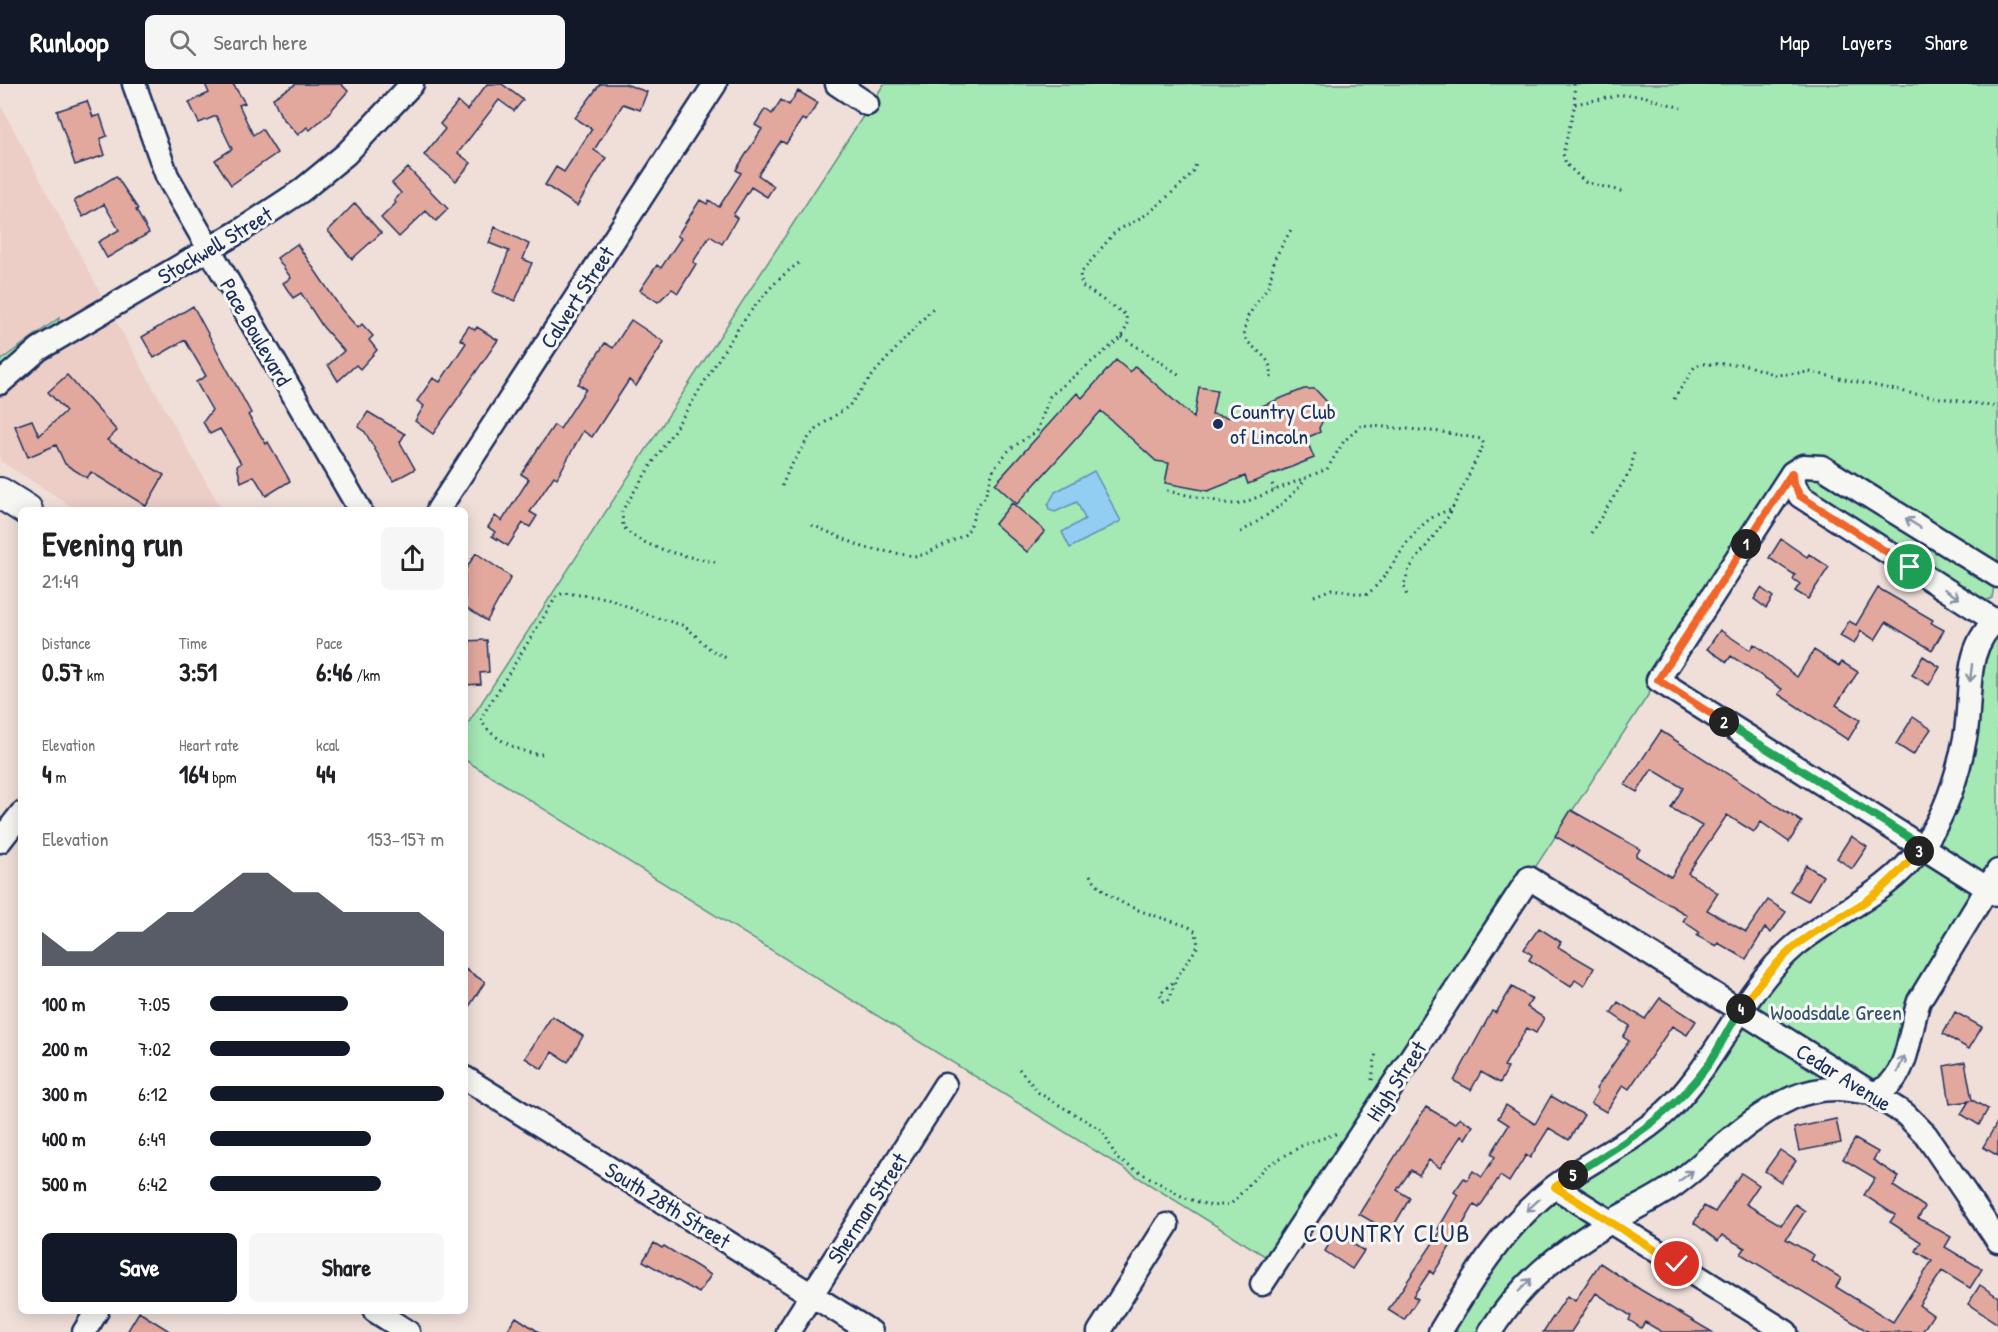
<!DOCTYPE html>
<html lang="en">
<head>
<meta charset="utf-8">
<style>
	:root { --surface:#fff; --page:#f6f6f6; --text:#202124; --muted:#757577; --accent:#111827 }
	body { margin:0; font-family:"Patrick Hand",sans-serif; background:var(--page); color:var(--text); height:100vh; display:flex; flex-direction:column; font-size:22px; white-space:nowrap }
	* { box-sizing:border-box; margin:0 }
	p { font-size:20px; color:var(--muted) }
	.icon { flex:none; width:33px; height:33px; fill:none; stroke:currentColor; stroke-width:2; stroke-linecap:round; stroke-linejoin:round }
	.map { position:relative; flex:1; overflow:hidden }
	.side { position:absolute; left:18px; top:423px; width:450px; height:807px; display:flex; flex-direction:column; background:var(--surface); border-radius:9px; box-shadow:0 3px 15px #0003 }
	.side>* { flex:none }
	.pin { position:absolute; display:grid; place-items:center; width:51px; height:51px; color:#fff; margin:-26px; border:3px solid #fff; border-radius:50%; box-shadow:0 2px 6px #0007 }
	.km { position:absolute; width:30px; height:30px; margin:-15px; border-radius:50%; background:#222; color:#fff; font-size:16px; line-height:30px; text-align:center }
	.round { display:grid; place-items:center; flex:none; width:63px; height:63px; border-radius:9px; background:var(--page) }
	.head { display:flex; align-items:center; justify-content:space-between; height:102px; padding:0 24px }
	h1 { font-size:33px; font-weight:700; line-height:45px }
	.figures { display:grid; grid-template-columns:repeat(3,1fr); gap:9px; height:102px; padding:6px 24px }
	.figures div { display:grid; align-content:center }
	.figures b { font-size:26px; font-weight:700 }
	.figures small { font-size:16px; font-weight:400 }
	.figures p { font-size:16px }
	.chart { height:168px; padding:12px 24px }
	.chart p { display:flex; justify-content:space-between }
	.chart svg { width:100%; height:108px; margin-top:6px; fill:var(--accent); opacity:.7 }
	.button { display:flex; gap:12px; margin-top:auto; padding:12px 24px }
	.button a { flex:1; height:69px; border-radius:9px; background:var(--accent); color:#fff; font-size:24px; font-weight:700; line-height:69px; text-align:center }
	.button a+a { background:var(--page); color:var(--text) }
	ul { padding:0 24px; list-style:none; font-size:20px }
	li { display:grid; grid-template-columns:96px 72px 1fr; align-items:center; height:45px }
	li i { height:15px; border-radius:8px; background:var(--accent) }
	header { display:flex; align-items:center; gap:36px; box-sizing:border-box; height:84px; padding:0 30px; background:var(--accent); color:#fff }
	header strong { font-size:28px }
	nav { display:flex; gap:33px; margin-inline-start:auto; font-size:21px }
	.search { width:420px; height:54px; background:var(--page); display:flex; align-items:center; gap:15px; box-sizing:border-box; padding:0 21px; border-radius:9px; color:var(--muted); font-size:22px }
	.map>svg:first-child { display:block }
	.built { fill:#eccec7 }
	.green { fill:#a4e8b3; stroke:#608c88; stroke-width:1.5 }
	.water { fill:#92cdf2; stroke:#628eb7; stroke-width:1.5 }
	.building { fill:#e2a89e; stroke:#1b2f5e; stroke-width:1.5 }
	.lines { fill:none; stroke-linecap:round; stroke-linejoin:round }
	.minor-casing { stroke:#1b2f5e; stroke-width:27 }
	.major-casing { stroke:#1b2f5e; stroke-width:34 }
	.path { stroke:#1b2f5e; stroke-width:3; stroke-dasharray:1.5 4.5; stroke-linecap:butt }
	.minor { stroke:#f6f6f2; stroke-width:22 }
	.major { stroke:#f6f6f2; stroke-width:30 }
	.oneway { stroke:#8892a8 }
	.split-1-casing { stroke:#fff; stroke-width:12 }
	.split-2-casing { stroke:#fff; stroke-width:12 }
	.split-3-casing { stroke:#fff; stroke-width:12 }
	.split-4-casing { stroke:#fff; stroke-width:12 }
	.split-5-casing { stroke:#fff; stroke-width:12 }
	.split-6-casing { stroke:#fff; stroke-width:12 }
	.split-1 { stroke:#f0652b; stroke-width:8 }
	.split-2 { stroke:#f0652b; stroke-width:8 }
	.split-3 { stroke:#22a559; stroke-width:8 }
	.split-4 { stroke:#f5b400; stroke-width:8 }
	.split-5 { stroke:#22a559; stroke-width:8 }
	.split-6 { stroke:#f5b400; stroke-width:8 }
	.poi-dot { fill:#1b2f5e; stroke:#f6f6f2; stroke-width:2 }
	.labels { text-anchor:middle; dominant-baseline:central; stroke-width:6; stroke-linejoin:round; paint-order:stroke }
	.street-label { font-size:22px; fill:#1b2f5e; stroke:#f6f6f2 }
	.poi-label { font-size:22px; fill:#1b2f5e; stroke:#f6f6f2; text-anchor:start }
	.park-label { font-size:22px; fill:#36546f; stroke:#f6f6f2 }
	.quarter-label { font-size:26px; letter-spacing:1.5px; fill:#1b2f5e; stroke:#f6f6f2 }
</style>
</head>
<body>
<header>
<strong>Runloop</strong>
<div class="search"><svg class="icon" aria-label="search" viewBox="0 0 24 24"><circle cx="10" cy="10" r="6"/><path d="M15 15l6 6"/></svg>Search here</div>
<nav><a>Map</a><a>Layers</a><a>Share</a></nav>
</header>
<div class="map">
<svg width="1998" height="1248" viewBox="0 0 1998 1248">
	<rect width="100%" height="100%" fill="#f0dfd9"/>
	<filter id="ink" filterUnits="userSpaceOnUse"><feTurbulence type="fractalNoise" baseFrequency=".0167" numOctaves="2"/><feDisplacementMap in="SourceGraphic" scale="12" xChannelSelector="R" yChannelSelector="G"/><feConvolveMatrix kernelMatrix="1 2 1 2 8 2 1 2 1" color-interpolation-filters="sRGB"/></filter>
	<g filter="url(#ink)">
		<path class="built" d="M0,20L109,225L222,426H78L0,377Z"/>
		<path class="green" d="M884,0H1998V492L1812,380L1658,596L1276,1179L465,676V644Z
			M59,234L57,243L0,287V277L5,273Z
			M1814,391L1994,502L1992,514L1983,518L1804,402L1806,396Z
			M1998,539V787L1945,874L1895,993L1819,1006L1611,1138L1490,1248H1440L1505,1150L1649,1043L1752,909L1868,815L1945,721L1969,607Z"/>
		<path class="water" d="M1094,387L1121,437L1070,464L1062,448L1085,435L1077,418L1055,428L1049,426L1048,421L1055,408Z"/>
		<path class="building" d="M205,0H233L245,19L239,21L253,51L262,45L277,69L231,101L215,76L232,65L216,32L199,39L189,18L209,9Z
			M296,0H341L348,7L328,30L310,46L307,43L298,51L281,32L273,14Z
			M487,0H502L523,16L514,27L499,16L458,69L471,79L456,97L424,71L445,45L440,40L458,18L467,26Z
			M600,0H625L647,8L640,26L623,20L594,66L606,74L577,122L545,101L556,83L564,88L592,45L575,34Z
			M798,7L818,19L806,37L802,35L786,60L781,57L758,91L774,102L767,113L751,103L733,131L737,134L722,160L710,152L693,178L696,180L678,209L672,205L658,218L640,206L657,181L661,184L681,154L677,152L700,116L707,120L709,116L719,123L741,89L736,86L762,45L755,41L765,25L772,30L781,16L789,21Z
			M87,17L93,33L100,31L107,52L100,55L105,71L75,81L57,27Z
			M408,84L448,125L436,137L426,127L399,153L381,134L396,119L394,117L401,109L392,99Z
			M116,92L138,125L136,126L149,149L107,174L98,158L119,146L104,120L83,133L74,117Z
			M355,119L381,149L352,175L328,147Z
			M495,143L529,160L523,175L532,179L515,217L493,208L509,167L489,159Z
			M297,160L342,226L358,244L362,240L373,252L369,256L377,266L360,285L356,281L338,297L328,281L344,267L323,243L301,209L293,214L283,199L291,194L277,174Z
			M193,222L251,329L248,331L266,360L268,358L290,397L266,412L254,392L241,398L237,382L241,379L220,345L210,350L203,338L212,326L196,298L206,292L185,256L154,274L142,253Z
			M631,236L664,258L636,302L629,296L592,353L583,347L557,394L554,392L530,428L537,432L530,443L523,439L508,462L492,452L495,448L488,443L495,432L502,437L529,395L521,390L554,341L560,345L586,305L578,300L605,259L613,264Z
			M469,242L475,246L477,243L498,256L433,350L415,337L424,322L417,317L433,294L440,298L466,259L460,255Z
			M1116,276L1130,288L1135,282L1194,334L1199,303L1217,306L1212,330L1232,334L1304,305H1315L1327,318L1326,330L1319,344L1320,348L1306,354L1314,374L1248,400L1245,392L1208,407L1165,399L1169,379L1156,377L1101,327L1017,420L995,400L1077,309L1082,314Z
			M67,291L117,347L107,356L164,391L146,422L91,388L87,394L65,380L56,361L28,373L15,342L32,336L39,352L66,327L48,308Z
			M368,328L405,350L400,358L415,385L393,397L365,348L358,343Z
			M1012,419L1045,447L1027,468L995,440Z
			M1781,455L1807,473L1809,470L1829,483L1808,515L1795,507L1800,500L1793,495L1795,491L1769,474Z
			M476,469L511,493L487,537L465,523V486Z
			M1761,504L1773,513L1766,524L1754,515Z
			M1878,504L1933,536L1931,539L1944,546L1932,566L1886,538L1875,556L1861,547L1854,560L1840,552L1849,537L1856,541Z
			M1720,546L1750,566L1754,560L1797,593L1814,566L1839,582L1842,578L1858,588L1836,621L1860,636L1848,656L1778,610L1782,605L1731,572L1727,578L1707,565Z
			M487,556L489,588L480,589L481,600L465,601V557Z
			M1923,572L1940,583L1929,601L1912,591Z
			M1913,633L1931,645L1913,671L1896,660Z
			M1661,647L1802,738L1789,758L1761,738L1754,748L1727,731L1688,789L1718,809L1707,826L1746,848L1768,816L1786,828L1771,849L1765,844L1746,875L1718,859L1716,862L1697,852L1699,848L1683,837L1687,831L1555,752L1571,726L1640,765L1636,772L1671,793L1702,742L1671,724L1683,704L1652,685L1637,708L1625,701Z
			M1851,752L1867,763L1852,785L1837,774Z
			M1806,781L1823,792L1808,817L1790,807Z
			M1539,844L1561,858L1558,863L1594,884L1584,902L1575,896L1571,903L1529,876L1532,871L1524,865Z
			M465,885L485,898L465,929Z
			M1512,903L1532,915L1527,923L1544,934L1536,949L1527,944L1504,982L1508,984L1500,999L1481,988L1471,1006L1454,997L1492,927L1496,929Z
			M1660,914L1696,937L1687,951L1672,942L1629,1005L1623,1001L1606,1028L1591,1019L1598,1007L1596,1005L1629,957L1623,953L1630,942L1611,929L1618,918L1645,935Z
			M1955,928L1982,943L1969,965L1943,950Z
			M552,932L583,952L568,978L552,968L542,985L525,974Z
			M1965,978L1972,1016L1988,1025L1979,1041L1961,1030L1969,1017L1950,1020L1944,982Z
			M1551,1012L1584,1031L1569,1056L1549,1044L1530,1074L1526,1071L1509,1098L1500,1092L1479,1124L1474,1121L1445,1171L1433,1190L1430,1187L1413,1212L1418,1215L1404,1236L1388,1226L1441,1147L1438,1145L1458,1111L1454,1108L1464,1094L1467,1096L1473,1087L1482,1093L1495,1073L1491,1070L1509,1041L1498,1034L1506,1021L1535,1040Z
			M1426,1023L1455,1040L1460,1034L1473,1042L1465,1055L1461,1052L1440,1084L1429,1076L1419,1091L1411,1086L1397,1106L1410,1114L1390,1148L1359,1130Z
			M1836,1035L1841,1059L1799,1067L1794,1044Z
			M1998,1037V1072L1983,1063Z
			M1855,1055L1878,1068L1873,1076L1899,1093L1893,1102L1925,1123L1918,1134L1951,1153L1945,1163L1982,1185L1970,1204L1942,1187L1919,1221L1933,1231L1922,1248H1869L1741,1170L1745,1164L1722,1151L1718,1157L1694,1139L1704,1122L1715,1128L1741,1089L1759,1101L1746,1120L1781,1141L1795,1120L1805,1127L1786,1155L1814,1171L1811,1176L1841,1194L1836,1203L1893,1238L1932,1177L1916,1167L1921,1158L1890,1138L1895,1131L1864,1111L1875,1094L1843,1075Z
			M1780,1066L1796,1077L1781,1098L1765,1087Z
			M1336,1149L1364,1167L1352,1185L1325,1167Z
			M654,1159L662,1164L664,1162L711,1191L699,1209L643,1177Z
			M1600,1179L1641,1206L1712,1248H1662L1645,1238L1641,1244L1629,1236L1631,1232L1596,1209L1571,1248H1543L1567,1212L1575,1217Z
			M1980,1201L1998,1213V1240L1968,1220Z
			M139,1228L171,1248H127Z
			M516,1233L539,1248H506Z"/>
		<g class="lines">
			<defs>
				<path id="minor" d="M134,0L167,92L360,426
					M837,0L867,20
					M0,299L39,265L240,147L301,107L346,70L412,0
					M1792,389L1793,399L1800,412L1998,539
					M438,426L715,0
					M1998,492L1822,383L1803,382L1792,389L1658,596L1998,811
					M0,757L21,730
					M465,994L871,1248
					M1555,1103L1786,1248
					M1262,1200L1529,794L1905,1030L1926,1051L1998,1157
					M375,1227L408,1248
					M84,1248L97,1227
					M788,1248L945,1001
					M1099,1248L1167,1141
					M1440,1248C1472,1195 1503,1143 1553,1104C1592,1074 1638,1057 1673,1021C1720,972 1743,906 1796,861C1840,825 1886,812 1922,763C1945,732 1958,691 1965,654C1973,614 1961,564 1998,535
					M1490,1248C1522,1198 1558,1169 1609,1139C1630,1126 1652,1117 1672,1103C1713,1073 1745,1035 1792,1014C1806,1008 1821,1005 1836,1005C1853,1004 1870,1014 1885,1004C1909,988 1910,943 1919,917L1998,787"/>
				<path id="major" d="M0,409L27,426"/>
			</defs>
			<use href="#minor" class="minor-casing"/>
			<use href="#major" class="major-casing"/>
			<path class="path" d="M1574,0L1575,20L1563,70L1566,80L1585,98L1624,108
				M1575,20L1622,11L1643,12L1681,24
				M1122,253L1180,291
				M1271,294C1274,275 1257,268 1246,256L1244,248L1248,232L1269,201L1275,174L1292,144
				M1674,315L1695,282L1704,280H1743L1775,291L1810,288L1915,310L1998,323
				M1272,400L1275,406
				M782,402L789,385L809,353L820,342L849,322L875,288L933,224
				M1167,407L1231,420L1243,419L1327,385L1344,357L1362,341L1442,348L1481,355L1484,360L1448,433L1409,485L1404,502L1407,512
				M812,441L865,464L914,472L923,471L964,451L970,444L977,422L985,413L994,384L1010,365L1037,347L1050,312L1122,253L1127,241L1126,231L1082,202L1080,190L1115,148L1149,129L1184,98L1194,86L1197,77
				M1241,448C1265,433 1289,418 1306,394
				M1591,449L1631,386L1634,369
				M715,478C689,473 639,464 623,442L622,427C645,390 670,353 694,315C722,270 755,209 799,179
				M1314,512L1332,505L1366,511C1398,487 1408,435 1451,426
				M542,670C525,672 484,651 481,634L556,513L563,509L607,514L645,530L685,542L710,565L726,574
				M1090,791C1114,825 1152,829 1189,843L1196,848L1198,862L1177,893L1168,917H1163L1160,909L1176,896
				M1019,985L1039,1009L1103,1047L1117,1075L1185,1114L1212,1122L1231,1120L1264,1084L1303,1061L1338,1049
				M1372,996L1376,967"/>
			<use href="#minor" class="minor"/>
			<use href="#major" class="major"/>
		</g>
		<defs><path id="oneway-shaft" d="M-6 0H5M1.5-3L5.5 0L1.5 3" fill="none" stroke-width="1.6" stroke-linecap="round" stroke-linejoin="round" transform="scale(1.5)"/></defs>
		<g class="oneway">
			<use href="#oneway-shaft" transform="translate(1913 439) rotate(-148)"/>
			<use href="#oneway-shaft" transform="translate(1952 510) rotate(33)"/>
			<use href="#oneway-shaft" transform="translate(1971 589) rotate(97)"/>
			<use href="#oneway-shaft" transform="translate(1901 980) rotate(-67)"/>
			<use href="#oneway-shaft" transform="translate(1686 1092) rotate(-37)"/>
			<use href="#oneway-shaft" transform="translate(1533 1121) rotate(138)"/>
			<use href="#oneway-shaft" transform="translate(1525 1201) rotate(-46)"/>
		</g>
	</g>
	<g class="lines" filter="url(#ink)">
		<defs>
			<path id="split-1" d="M1746,460L1792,389L1793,399L1800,412L1910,483"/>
			<path id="split-2" d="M1724,638L1658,596L1746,460"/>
			<path id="split-3" d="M1724,638L1923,762L1919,767"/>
			<path id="split-4" d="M1741,925C1756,902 1774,881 1795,862C1818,843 1845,832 1869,815C1888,801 1903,784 1919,767"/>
			<path id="split-5" d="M1573,1091C1625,1058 1672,1032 1708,981C1720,963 1729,943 1741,925"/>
			<path id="split-6" d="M1573,1091L1555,1103L1677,1180"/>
		</defs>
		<use href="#split-1" class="split-1-casing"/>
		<use href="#split-2" class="split-2-casing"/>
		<use href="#split-3" class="split-3-casing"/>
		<use href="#split-4" class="split-4-casing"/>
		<use href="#split-5" class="split-5-casing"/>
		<use href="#split-6" class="split-6-casing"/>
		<use href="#split-1" class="split-1"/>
		<use href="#split-2" class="split-2"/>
		<use href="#split-3" class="split-3"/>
		<use href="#split-4" class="split-4"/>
		<use href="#split-5" class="split-5"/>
		<use href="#split-6" class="split-6"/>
	</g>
	<circle class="poi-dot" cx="1218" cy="340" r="6"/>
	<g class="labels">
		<g class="street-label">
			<text transform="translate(215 161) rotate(-31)">Stockwell Street</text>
			<text transform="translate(577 213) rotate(-57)">Calvert Street</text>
			<text transform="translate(256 248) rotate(60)">Pace Boulevard</text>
			<text transform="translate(1844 993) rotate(32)">Cedar Avenue</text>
			<text transform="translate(1396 997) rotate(-57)">High Street</text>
			<text transform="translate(668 1121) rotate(32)">South 28th Street</text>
			<text transform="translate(867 1124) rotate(-57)">Sherman Street</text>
		</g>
		<g class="poi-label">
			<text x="1230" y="327">Country Club<tspan x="1230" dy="25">of Lincoln</tspan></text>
		</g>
		<g class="park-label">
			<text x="1836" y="928">Woodsdale Green</text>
		</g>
		<g class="quarter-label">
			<text x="1387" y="1148">COUNTRY CLUB</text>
		</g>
	</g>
</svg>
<div class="pin" style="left:1910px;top:483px;background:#1e9e55"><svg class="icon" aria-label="arrive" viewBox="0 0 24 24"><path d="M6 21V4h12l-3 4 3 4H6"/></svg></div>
<div class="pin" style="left:1677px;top:1180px;background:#d93025"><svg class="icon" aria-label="check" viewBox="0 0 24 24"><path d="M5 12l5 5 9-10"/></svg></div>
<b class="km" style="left:1746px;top:460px">1</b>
<b class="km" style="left:1724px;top:638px">2</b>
<b class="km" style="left:1919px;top:767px">3</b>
<b class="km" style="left:1741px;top:925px">4</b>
<b class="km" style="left:1573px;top:1091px">5</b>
<section class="side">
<div class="head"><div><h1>Evening run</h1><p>21:49</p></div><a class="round"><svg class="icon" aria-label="share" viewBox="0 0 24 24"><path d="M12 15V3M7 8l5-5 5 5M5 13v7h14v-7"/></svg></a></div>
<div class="figures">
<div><p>Distance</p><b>0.57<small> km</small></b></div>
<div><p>Time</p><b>3:51</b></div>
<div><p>Pace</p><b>6:46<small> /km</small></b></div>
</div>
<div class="figures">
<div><p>Elevation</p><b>4<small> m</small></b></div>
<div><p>Heart rate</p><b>164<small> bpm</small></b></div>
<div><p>kcal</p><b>44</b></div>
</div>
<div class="chart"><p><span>Elevation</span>153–157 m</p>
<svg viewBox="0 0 160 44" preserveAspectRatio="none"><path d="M0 44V30L10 38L20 38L30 30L40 30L50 22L60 22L70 14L80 6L90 6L100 14L110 14L120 22L130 22L140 22L150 22L160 30V44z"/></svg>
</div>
<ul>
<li><b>100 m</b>7:05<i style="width:59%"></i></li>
<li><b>200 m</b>7:02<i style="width:60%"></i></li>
<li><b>300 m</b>6:12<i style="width:100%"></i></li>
<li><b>400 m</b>6:49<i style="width:69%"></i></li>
<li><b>500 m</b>6:42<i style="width:73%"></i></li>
</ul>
<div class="button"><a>Save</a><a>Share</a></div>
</section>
</div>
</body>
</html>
